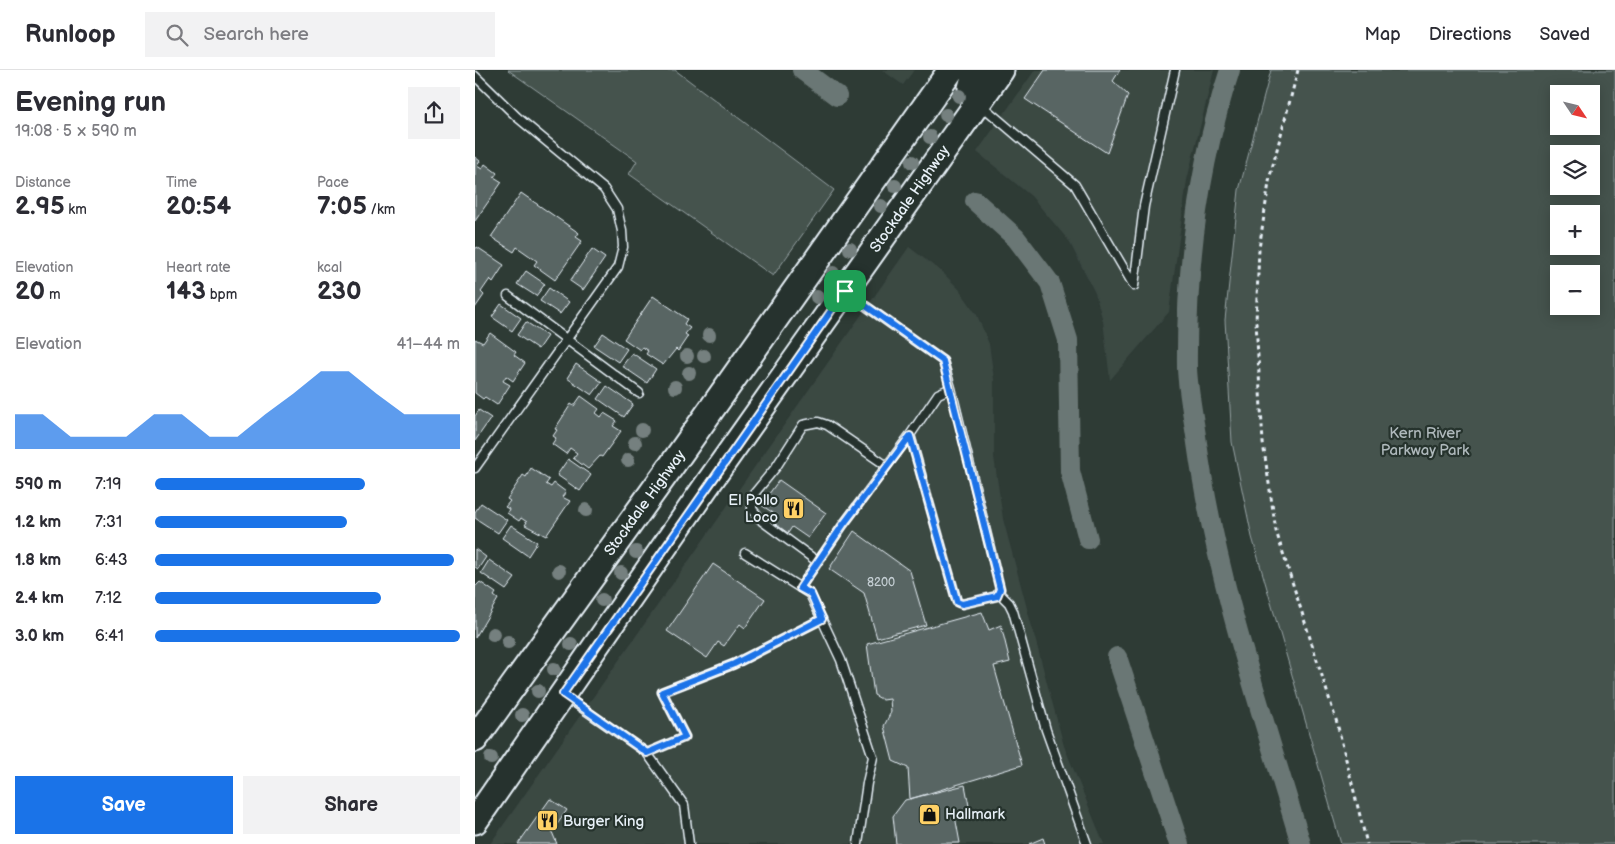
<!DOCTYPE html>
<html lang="en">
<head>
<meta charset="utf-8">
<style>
	:root { --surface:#fff; --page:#f2f2f3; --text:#2b2b33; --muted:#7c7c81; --line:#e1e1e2; --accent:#1a73e8 }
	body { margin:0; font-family:"Balsamiq Sans",sans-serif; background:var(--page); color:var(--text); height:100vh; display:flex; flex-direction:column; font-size:19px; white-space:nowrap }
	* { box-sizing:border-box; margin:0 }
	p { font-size:16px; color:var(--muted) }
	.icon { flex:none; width:28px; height:28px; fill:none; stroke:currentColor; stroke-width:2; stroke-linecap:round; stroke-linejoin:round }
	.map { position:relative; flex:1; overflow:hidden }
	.side { display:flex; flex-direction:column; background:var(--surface); width:475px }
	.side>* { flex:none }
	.needle { width:32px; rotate:125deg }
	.fabs { position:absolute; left:1075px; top:15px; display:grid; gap:10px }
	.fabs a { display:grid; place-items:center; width:50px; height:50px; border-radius:0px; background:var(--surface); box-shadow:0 2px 12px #0003; font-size:25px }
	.pin { position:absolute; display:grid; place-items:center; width:42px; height:42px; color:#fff; margin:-21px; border-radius:10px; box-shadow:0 2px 8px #0006 }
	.round { display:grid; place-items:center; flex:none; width:52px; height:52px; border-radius:0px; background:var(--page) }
	.headline { display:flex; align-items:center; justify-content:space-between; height:85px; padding:0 15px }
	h1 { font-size:28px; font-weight:800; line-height:38px }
	.metrics { display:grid; grid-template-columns:repeat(3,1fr); gap:8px; height:85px; padding:5px 15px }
	.metrics div { display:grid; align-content:center }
	.metrics b { font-size:25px; font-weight:800 }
	.metrics small { font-size:14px; font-weight:400 }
	.metrics p { font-size:14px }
	.chart { height:140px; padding:10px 15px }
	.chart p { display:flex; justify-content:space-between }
	.chart svg { width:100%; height:90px; margin-top:5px; fill:var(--accent); opacity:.7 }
	.button { display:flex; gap:10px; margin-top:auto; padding:10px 15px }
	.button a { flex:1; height:58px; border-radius:0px; background:var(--accent); color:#fff; font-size:20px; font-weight:800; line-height:58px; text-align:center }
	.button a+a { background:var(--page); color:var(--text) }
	ul { padding:0 15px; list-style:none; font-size:16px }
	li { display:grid; grid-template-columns:80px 60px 1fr; align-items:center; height:38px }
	li i { height:12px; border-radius:6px; background:var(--accent) }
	header { display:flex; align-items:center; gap:30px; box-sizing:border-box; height:70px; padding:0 25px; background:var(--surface); border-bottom:1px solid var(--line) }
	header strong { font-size:24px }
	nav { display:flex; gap:28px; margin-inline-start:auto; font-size:18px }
	.search { width:350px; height:45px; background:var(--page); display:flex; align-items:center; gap:12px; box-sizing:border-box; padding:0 18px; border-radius:0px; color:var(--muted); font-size:19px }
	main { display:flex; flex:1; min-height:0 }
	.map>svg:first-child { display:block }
	.built { fill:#3b4843 }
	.green { fill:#45524e; stroke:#96a2a3; fill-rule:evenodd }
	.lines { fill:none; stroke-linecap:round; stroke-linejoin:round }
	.canal { stroke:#6b7775; stroke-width:20 }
	.building { fill:#596563; stroke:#e8f1f8 }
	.lane-casing { stroke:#e8f1f8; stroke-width:11 }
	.primary-casing { stroke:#e8f1f8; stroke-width:29 }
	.path { stroke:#e8f1f8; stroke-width:3; stroke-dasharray:4 4; stroke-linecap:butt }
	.lane { stroke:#26332d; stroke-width:8 }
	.primary { stroke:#26332d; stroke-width:25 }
	.tree { fill:#75807f }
	.route-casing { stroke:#fff; stroke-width:10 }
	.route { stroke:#1a73e8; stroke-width:6 }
	.labels { text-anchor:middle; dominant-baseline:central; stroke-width:4.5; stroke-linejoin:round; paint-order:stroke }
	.number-label { font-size:12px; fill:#c4ced3 }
	.street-label { font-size:15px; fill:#e8f1f8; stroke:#26332d }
	.park-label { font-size:15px; fill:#afb9bc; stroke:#26332d }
	.poi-label { font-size:15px; fill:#e8f1f8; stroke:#26332d; text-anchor:start }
</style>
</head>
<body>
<header>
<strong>Runloop</strong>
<div class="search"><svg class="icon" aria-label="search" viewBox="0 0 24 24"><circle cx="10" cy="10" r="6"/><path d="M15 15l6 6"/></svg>Search here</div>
<nav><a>Map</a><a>Directions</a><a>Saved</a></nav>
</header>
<main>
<section class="side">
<div class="headline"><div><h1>Evening run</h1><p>19:08 · 5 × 590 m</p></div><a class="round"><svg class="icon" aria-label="share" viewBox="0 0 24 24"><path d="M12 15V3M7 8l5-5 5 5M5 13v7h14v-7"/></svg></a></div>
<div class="metrics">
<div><p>Distance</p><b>2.95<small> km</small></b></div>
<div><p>Time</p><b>20:54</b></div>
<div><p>Pace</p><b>7:05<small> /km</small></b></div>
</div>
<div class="metrics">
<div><p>Elevation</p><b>20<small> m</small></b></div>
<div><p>Heart rate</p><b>143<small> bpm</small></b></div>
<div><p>kcal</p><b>230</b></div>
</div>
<div class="chart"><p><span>Elevation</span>41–44 m</p>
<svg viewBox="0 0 160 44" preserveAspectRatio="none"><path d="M0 44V27L10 27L20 38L30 38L40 38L50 27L60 27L70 38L80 38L90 27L100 17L110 6L120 6L130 17L140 27L150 27L160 27V44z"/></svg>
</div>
<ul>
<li><b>590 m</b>7:19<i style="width:69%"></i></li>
<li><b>1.2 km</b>7:31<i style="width:63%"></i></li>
<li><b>1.8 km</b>6:43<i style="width:98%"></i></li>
<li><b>2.4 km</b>7:12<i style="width:74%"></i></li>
<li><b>3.0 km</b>6:41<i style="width:100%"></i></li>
</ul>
<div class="button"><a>Save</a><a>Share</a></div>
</section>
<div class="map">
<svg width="1140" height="774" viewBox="0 0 1140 774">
	<rect width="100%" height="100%" fill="#2e3b35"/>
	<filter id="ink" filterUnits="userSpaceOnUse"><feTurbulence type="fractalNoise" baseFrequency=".02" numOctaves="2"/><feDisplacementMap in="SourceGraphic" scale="10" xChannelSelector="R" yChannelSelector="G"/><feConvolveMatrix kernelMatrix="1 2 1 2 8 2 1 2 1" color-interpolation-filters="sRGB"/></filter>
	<g filter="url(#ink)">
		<path class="built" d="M407,0H439L428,15Z
			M560,0H739L712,110L694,242L635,310L628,251L620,223L594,171L556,126L502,82Z
			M434,177L468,203L484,219L502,245L514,274L519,309V387L528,449L589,676L629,774H15Z"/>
		<path class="green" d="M33,0H200L359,120L298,206L154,104L162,91Z
			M796,0H1140V774H866L777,467L757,372L750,250L764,120ZM1084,24H1116V56H1084ZM1084,84H1116V116H1084ZM1084,144H1116V176H1084ZM1084,204H1116V236H1084Z"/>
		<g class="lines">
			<path class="canal" d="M327,0L362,26
				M755,0C723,96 711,197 712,298C713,323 719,349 722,373C741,510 787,642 826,774
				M500,131L541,168L575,213L593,270L595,401L613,469
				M642,587L704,774"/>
		</g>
		<path class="building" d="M570,0H645L638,11L653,25L632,83L550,29Z
			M0,87L5,91L2,96L7,99L10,94L22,103L19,107L27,112L0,151Z
			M46,123L104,163L101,167L107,171L80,210L59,195L62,191L42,177L39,182L16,167Z
			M2,177L29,195L18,212L15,209L6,222L9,225L0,238V180Z
			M117,179L130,188L108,220L95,211Z
			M51,201L70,214L61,226L42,214Z
			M74,218L94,232L85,244L65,231Z
			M178,226L212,249L209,254L215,258L210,264L213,266L203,281L201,279L188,295L171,284L173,281L167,277L165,280L149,269Z
			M26,234L46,248L37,261L17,247Z
			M51,252L72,266L63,279L42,265Z
			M15,263L41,282L39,285L50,293L38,311L31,306L28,311L35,315L22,335L10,327L8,329L0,323V269L8,273Z
			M128,263L152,279L143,292L119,276Z
			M157,283L181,299L172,313L147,296Z
			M101,294L127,312L117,325L92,308Z
			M132,316L158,334L149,347L123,329Z
			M106,326L124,339L121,343L126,347L129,343L142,351L138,356L146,361L127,387L125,386L113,399L98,388L102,383L95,378L91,384L77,374L81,368L78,366L82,360L80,359L96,334L99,336Z
			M4,340L16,348L0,371V346Z
			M93,389L116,405L105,421L82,405Z
			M56,398L74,410L71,414L76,417L79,413L91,422L87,427L95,431L71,466L50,455L52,452L46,448L44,451L32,443L34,439L30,437L35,431L32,429L48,405L51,407Z
			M304,410L351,443L333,468L317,457L313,463L299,453L303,446L286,435Z
			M6,433L32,450L23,463L0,448V442Z
			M36,455L62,472L53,486L27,468Z
			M379,461L435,501L451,555L402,568L389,523L354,499Z
			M0,479L11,487L3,499L0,497Z
			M14,490L40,508L31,520L6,503Z
			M238,494L290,529L270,558L265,554L249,576L243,572L232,588L192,561Z
			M5,512L21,523L19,526L23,529L0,568V517Z
			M507,542L514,560L526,555L535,592L519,596L547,695L435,729L433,698L418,691L409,656L416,642L415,629L408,630L399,625L392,574Z
			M490,715L495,741L480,746L485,773L421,774L418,746L430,730Z
			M75,729L92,740L77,762L82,774H43Z
			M568,768L570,774H554Z"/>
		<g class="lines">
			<defs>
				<path id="lane" d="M0,6L42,47L129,119L142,139L147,161L148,177L143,197L0,398
					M505,34L600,115L659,216L669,136L700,0
					M371,222L468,291L476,318L525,519L522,526L487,534L482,532L435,365L463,324L476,318
					M33,226L164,323
					M270,483L335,524L366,590L398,687L392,713L383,774
					M343,492L287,451L277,439L278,425L301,397L328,355L343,352L352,355L412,396
					M325,518L368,455L435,365
					M524,523L534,533L538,541L571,660L612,774
					M90,626L172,683L209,735L214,774
					M172,683L210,667L187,622L259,594L347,549"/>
				<path id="primary" d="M501,0L496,18L503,32
					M0,669L197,395L476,0
					M0,751L230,418L526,0"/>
			</defs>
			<use href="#lane" class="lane-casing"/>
			<use href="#primary" class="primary-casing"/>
			<path class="path" d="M823,0L795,106L784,179L781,252L788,373L801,461L862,653L892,774"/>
			<use href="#lane" class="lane"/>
			<use href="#primary" class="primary"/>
		</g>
		<g class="tree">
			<circle cx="484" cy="26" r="7"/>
			<circle cx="471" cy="45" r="7"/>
			<circle cx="455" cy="67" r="7"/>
			<circle cx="437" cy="92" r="7"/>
			<circle cx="420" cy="116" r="7"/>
			<circle cx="406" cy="136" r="7"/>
			<circle cx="375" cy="179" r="7"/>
			<circle cx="358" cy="203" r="7"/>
			<circle cx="342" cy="227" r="7"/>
			<circle cx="234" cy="265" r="7"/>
			<circle cx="212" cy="286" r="7"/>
			<circle cx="229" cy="286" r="7"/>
			<circle cx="214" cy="303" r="7"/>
			<circle cx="200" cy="317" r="7"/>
			<circle cx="167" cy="360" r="7"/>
			<circle cx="160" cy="373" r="7"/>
			<circle cx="153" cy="390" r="7"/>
			<circle cx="111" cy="440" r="7"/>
			<circle cx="161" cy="482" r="7"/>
			<circle cx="84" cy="501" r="7"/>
			<circle cx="146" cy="503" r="7"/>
			<circle cx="127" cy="530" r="7"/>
			<circle cx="18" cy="564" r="7"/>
			<circle cx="33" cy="572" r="7"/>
			<circle cx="96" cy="574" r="7"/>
			<circle cx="79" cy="599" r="7"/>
			<circle cx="63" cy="621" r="7"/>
			<circle cx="47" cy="645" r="7"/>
			<circle cx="16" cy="688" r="7"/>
		</g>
	</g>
	<g class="lines" filter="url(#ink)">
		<defs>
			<path id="route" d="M370,221L468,291L525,519L522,526L487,534L482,532L435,366L368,455L325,518L336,524L347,549L259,594L187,622L210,667L172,683L88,624Z"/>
		</defs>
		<use href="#route" class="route-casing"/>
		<use href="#route" class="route"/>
	</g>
	<defs>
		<symbol id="restaurant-square" viewBox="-11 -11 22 22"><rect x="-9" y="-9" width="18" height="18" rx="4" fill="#ffd166" stroke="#26332d"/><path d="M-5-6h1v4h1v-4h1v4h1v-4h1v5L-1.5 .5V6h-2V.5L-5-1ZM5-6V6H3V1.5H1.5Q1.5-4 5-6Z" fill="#111"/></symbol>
		<symbol id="shop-square" viewBox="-11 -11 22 22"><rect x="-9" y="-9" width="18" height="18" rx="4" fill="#ffd166" stroke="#26332d"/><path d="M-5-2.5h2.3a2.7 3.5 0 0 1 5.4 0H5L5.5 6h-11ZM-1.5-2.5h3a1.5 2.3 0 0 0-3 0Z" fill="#111"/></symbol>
	</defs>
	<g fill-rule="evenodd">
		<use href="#restaurant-square" x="306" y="426" width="25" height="25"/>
		<use href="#shop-square" x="442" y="732" width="25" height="25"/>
		<use href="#restaurant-square" x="60" y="738" width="25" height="25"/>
	</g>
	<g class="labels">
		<g class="number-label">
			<text x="406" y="512">8200</text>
		</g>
		<g class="street-label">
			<text transform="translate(435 129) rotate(-55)">Stockdale Highway</text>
			<text transform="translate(170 433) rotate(-54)">Stockdale Highway</text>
		</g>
		<g class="park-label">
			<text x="950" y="363">Kern River<tspan x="950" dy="17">Parkway Park</tspan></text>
		</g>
		<g class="poi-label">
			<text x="303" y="430" text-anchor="end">El Pollo<tspan x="303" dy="17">Loco</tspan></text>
			<text x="470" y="744">Hallmark</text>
			<text x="88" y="751">Burger King</text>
		</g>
	</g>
</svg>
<div class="fabs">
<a><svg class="needle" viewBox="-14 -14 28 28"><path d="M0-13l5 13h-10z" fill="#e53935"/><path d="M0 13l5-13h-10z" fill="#7c7c81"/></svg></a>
<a><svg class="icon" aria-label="layers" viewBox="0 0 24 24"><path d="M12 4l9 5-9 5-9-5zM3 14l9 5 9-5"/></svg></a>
<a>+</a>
<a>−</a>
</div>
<div class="pin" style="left:370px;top:221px;background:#1e9e55"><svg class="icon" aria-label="arrive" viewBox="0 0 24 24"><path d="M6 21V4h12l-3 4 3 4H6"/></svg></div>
</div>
</main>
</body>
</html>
